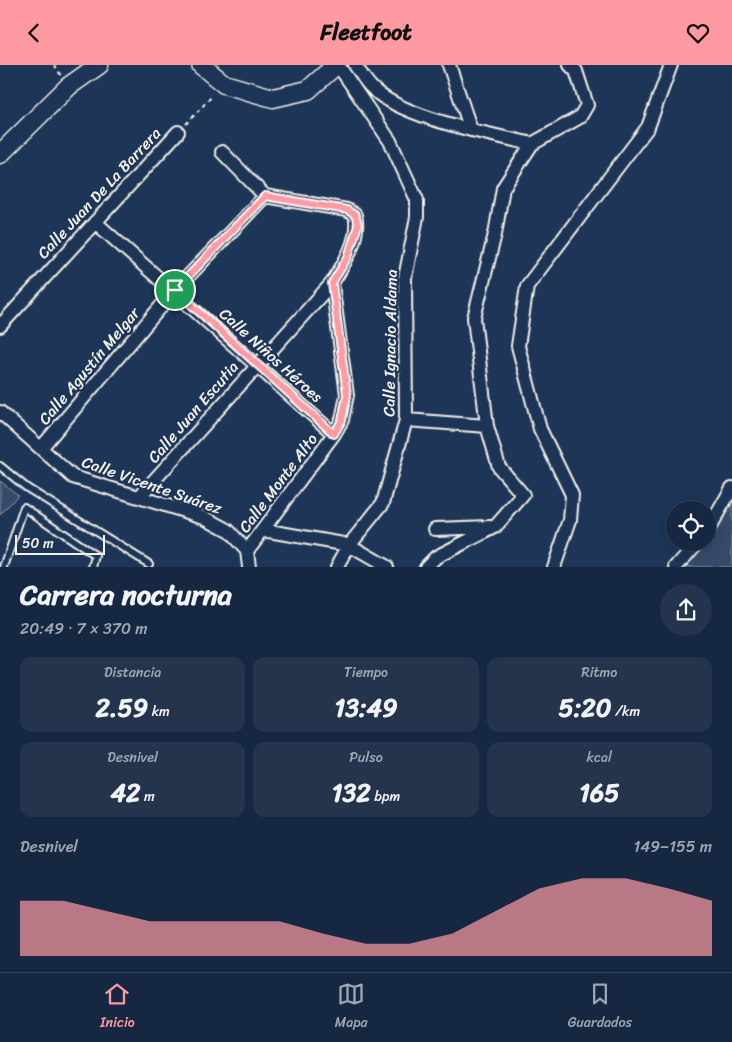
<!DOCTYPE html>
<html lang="es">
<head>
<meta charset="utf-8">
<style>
	:root { --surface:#162841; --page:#23344c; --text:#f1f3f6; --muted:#9ea6b1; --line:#35445a; --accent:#ff9aa2 }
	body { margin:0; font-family:Sriracha,sans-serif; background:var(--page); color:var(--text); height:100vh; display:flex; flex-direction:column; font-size:19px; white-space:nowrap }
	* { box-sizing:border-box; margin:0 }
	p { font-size:16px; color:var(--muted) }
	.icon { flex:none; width:28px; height:28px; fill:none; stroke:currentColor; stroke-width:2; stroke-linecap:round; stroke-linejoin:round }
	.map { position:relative; height:502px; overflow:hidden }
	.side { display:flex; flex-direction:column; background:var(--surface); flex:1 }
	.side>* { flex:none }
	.controls { position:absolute; left:666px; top:436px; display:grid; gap:10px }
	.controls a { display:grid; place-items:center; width:50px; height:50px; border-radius:50%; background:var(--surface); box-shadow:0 2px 12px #0003,0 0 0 1px var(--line); font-size:25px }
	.scale { position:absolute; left:15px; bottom:12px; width:90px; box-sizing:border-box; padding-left:5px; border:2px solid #f4f1e8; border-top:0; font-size:14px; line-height:18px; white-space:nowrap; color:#f4f1e8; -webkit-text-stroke:4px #1d3557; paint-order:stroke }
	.pin { position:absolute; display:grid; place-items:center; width:42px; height:42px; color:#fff; margin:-21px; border:2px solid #fff; border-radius:50%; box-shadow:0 1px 5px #0007 }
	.round { display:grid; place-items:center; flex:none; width:52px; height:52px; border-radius:26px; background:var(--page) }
	.headline { display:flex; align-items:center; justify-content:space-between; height:85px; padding:0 20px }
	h1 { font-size:28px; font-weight:800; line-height:38px }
	.metrics { display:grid; grid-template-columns:repeat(3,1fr); gap:8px; height:85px; padding:5px 20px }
	.metrics div { display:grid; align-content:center; border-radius:12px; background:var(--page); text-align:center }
	.metrics b { font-size:25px; font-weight:800 }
	.metrics small { font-size:14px; font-weight:400 }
	.metrics p { font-size:14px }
	.chart { height:140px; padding:10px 20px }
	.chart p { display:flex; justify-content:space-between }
	.chart svg { width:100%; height:90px; margin-top:5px; fill:var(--accent); opacity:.7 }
	header { display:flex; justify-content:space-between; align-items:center; height:65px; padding:0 20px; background:var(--accent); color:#111; font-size:22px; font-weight:800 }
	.tabs { display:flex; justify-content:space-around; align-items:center; height:70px; border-top:1px solid var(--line); background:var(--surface); font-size:14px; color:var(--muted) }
	.tabs a { display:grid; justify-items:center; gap:2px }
	.tabs .current { color:var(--accent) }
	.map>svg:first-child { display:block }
	.green { fill:#354a67; stroke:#949ea8 }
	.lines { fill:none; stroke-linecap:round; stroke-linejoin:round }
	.lane-casing { stroke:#f4f1e8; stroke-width:10 }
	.street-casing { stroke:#f4f1e8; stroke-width:16 }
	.secondary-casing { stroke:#f4f1e8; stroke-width:21 }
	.path { stroke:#f4f1e8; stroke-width:2; stroke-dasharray:4 4; stroke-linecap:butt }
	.lane { stroke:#1d3557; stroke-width:6 }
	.street { stroke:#1d3557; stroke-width:12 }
	.secondary { stroke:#1d3557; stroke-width:18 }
	.route-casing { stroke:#fff; stroke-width:10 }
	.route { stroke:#ff9aa2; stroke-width:6 }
	.labels { text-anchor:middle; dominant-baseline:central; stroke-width:5; stroke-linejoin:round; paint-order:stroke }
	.street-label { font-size:16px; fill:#f4f1e8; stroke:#1d3557 }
</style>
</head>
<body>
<header><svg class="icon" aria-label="back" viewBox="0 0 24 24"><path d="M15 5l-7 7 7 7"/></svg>Fleetfoot<svg class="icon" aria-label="heart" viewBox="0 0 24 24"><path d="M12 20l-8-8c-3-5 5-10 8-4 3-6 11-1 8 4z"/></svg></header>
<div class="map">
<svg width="732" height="502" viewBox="0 0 732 502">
	<rect width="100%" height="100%" fill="#1d3557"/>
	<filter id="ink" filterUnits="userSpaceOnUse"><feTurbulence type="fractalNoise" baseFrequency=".02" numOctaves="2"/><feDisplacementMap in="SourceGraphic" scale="10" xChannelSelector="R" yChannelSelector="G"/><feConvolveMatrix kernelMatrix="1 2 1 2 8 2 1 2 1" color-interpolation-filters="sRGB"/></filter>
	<g filter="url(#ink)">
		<path class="green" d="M0,416L18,430L0,450Z
			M732,434V502H684L704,478H708V473Z"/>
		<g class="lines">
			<defs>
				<path id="lane" d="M0,401L27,423L149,499
					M4,502L24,442L96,491L93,502"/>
				<path id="street" d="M355,0C360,7 365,16 371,22C400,53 490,69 532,79
					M449,0L471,65
					M95,157L334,369
					M0,261L178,67
					M0,347L73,412L204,452L228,465L247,486
					M406,355L487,361
					M41,383L175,225L265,131
					M139,432L332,218C344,199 361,173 355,150L347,145L265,131L222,87
					M435,464L490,462
					M263,465L349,480L387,502
					M708,465L732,423
					M247,486L334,369L342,355L347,330L332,218
					M247,486L249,502
					M337,502L349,480L383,438L406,355L405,213L417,152V135L390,76L338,0
					M426,502L436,492L495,462L523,430L499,402L487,361L474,253L495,169L503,123L532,79L580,52L587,40L576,6L570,0
					M554,502L570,455L572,430L540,364L518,281L527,221L648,62L671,0
					M676,502L697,478"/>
				<path id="secondary" d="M201,0L224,19L273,33L308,25L336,0
					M0,89L69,21L99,0"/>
			</defs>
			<use href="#lane" class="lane-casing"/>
			<use href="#street" class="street-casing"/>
			<use href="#secondary" class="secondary-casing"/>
			<path class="path" d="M54,0L61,10
				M186,59L213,30"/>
			<use href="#lane" class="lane"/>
			<use href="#street" class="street"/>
			<use href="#secondary" class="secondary"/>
		</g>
	</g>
	<g class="lines" filter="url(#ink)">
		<defs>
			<path id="route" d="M265,131L347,145L355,150L358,160L348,192L332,218L347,330L342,355L334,369L175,225Z"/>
		</defs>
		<use href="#route" class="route-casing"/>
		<use href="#route" class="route"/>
	</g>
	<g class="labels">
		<g class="street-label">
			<text transform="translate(99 128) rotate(-47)">Calle Juan De La Barrera</text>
			<text transform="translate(390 278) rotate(-89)">Calle Ignacio Aldama</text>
			<text transform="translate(271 290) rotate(42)">Calle Niños Héroes</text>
			<text transform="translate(89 301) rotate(-50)">Calle Agustín Melgar</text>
			<text transform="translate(193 347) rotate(-49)">Calle Juan Escutia</text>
			<text transform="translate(278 418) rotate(-53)">Calle Monte Alto</text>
			<text transform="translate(152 420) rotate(19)">Calle Vicente Suárez</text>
		</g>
	</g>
</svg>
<div class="controls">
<a><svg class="icon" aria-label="locate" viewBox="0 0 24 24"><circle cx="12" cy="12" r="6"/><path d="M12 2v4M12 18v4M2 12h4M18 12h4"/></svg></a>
</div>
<div class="scale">50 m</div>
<div class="pin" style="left:175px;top:225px;background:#1e9e55"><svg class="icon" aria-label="arrive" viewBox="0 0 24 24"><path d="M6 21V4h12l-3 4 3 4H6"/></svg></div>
</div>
<section class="side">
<div class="headline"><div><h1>Carrera nocturna</h1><p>20:49 · 7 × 370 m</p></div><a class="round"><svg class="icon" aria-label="share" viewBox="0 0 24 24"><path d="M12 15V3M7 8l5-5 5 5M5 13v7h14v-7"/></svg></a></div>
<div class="metrics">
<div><p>Distancia</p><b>2.59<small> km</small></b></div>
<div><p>Tiempo</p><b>13:49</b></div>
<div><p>Ritmo</p><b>5:20<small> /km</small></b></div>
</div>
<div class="metrics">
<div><p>Desnivel</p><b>42<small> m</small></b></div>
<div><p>Pulso</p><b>132<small> bpm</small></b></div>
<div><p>kcal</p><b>165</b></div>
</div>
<div class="chart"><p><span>Desnivel</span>149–155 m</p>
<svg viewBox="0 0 160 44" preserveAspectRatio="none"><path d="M0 44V17L10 17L20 22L30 27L40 27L50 27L60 27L70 33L80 38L90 38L100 33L110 22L120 11L130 6L140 6L150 11L160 17V44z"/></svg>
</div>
</section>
<nav class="tabs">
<a class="current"><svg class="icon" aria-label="home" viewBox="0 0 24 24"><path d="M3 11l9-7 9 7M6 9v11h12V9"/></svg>Inicio</a>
<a><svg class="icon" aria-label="map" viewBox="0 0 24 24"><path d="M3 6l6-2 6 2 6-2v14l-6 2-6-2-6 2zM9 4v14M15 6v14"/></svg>Mapa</a>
<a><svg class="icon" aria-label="saved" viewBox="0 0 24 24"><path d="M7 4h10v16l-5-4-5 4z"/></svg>Guardados</a>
</nav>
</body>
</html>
